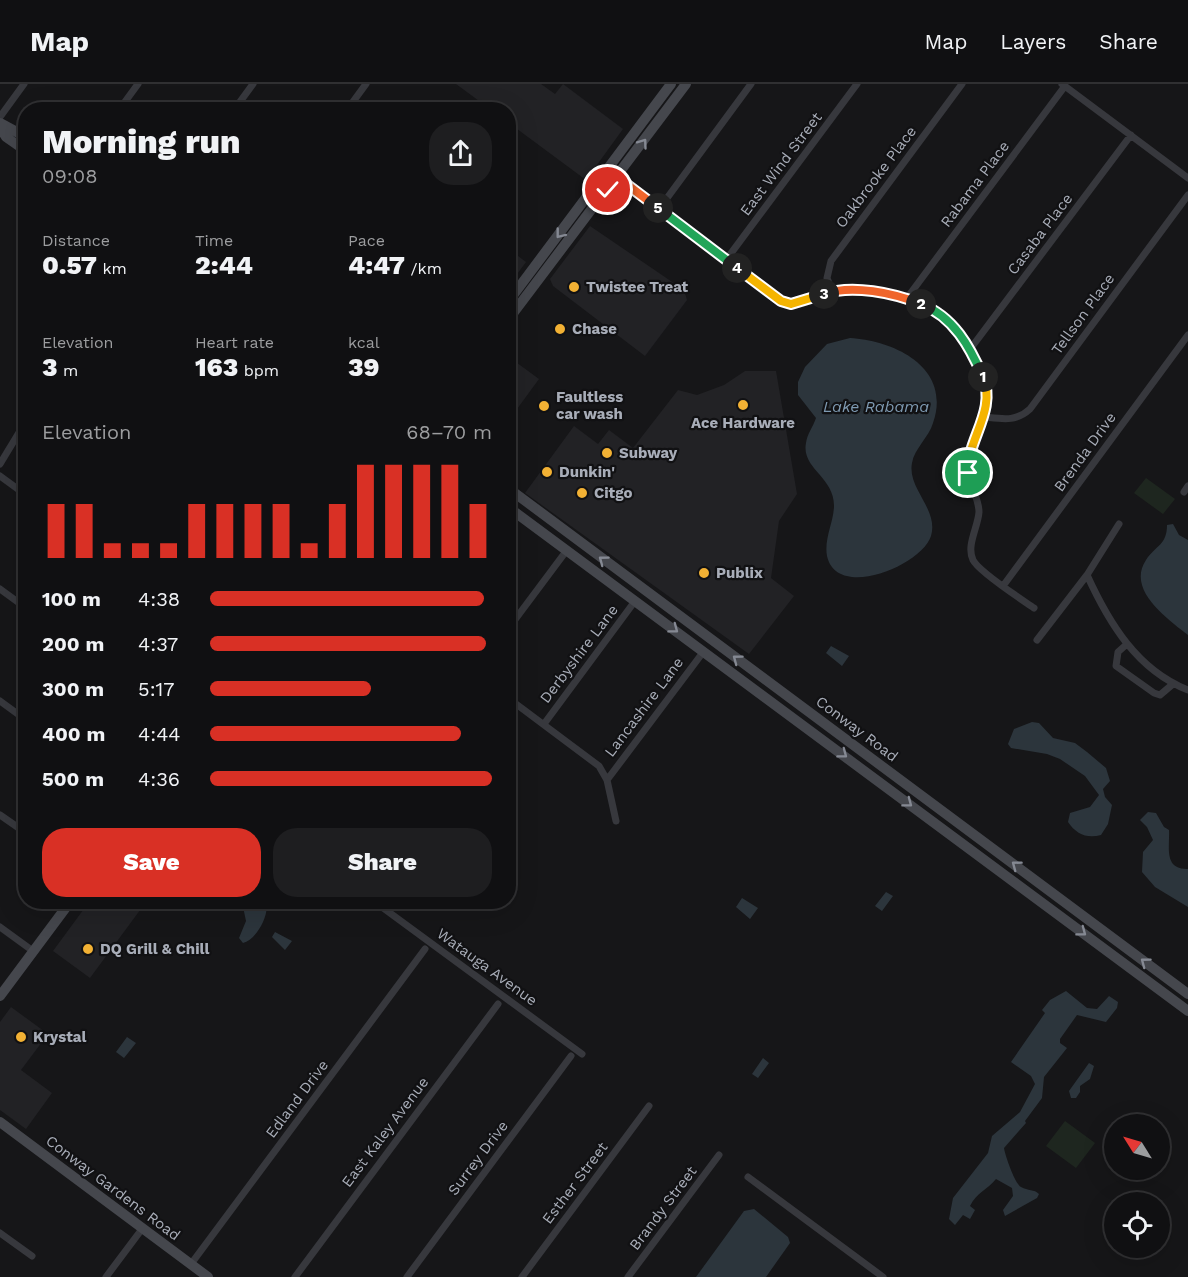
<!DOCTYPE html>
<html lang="en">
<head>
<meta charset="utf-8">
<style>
	:root { --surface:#101012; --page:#1e1e20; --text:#f1f3f6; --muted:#9c9d9f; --line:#303032; --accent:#d93025 }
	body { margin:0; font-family:"Work Sans",sans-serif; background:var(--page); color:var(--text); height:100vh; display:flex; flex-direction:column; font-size:22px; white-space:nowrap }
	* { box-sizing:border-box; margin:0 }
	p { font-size:20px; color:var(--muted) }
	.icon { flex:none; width:33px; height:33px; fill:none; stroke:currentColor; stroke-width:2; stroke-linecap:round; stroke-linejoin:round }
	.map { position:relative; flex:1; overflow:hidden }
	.details { position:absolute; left:18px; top:18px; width:498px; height:807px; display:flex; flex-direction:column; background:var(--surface); border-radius:24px; box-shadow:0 6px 24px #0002,0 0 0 2px var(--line) }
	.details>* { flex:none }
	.needle { width:39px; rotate:307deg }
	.tools { position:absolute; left:1104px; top:1030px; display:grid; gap:12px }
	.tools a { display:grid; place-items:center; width:66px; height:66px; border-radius:50%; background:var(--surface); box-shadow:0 6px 24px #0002,0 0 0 2px var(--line); font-size:30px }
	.pin { position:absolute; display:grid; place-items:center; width:51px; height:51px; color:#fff; margin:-26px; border:3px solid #fff; border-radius:50%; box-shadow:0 2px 6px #0007 }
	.km { position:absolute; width:30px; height:30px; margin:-15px; border-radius:50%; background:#222; color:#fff; font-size:16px; line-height:30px; text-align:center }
	.round { display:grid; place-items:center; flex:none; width:63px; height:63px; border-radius:24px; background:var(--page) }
	.summary { display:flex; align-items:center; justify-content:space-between; height:102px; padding:0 24px }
	h1 { font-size:33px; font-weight:800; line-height:45px }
	.stats { display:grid; grid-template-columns:repeat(3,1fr); gap:9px; height:102px; padding:6px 24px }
	.stats div { display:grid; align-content:center }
	.stats b { font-size:26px; font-weight:800 }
	.stats small { font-size:16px; font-weight:400 }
	.stats p { font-size:16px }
	.chart { height:168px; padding:12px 24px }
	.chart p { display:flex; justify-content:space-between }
	.chart svg { width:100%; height:108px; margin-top:6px; stroke:var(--accent); stroke-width:6 }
	.primary-button { display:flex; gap:12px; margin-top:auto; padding:12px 24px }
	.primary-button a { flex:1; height:69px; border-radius:24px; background:var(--accent); color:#fff; font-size:24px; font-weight:800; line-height:69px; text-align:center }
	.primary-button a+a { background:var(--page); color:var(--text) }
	ul { padding:0 24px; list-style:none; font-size:20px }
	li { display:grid; grid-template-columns:96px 72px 1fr; align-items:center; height:45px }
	li i { height:15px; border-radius:8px; background:var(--accent) }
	header { display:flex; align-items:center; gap:36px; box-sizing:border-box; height:84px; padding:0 30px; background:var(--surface); border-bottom:2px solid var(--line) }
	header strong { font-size:28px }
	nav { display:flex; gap:33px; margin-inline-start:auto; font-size:21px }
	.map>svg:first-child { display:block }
	.built { fill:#222225 }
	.green { fill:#1e261f }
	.water { fill:#2c353c }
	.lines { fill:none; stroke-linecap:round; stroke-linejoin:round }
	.street { stroke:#37383d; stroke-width:7 }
	.secondary { stroke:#45474d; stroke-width:10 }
	.oneway { stroke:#858993 }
	.split-1-casing { stroke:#fff; stroke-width:12 }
	.split-2-casing { stroke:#fff; stroke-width:12 }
	.split-3-casing { stroke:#fff; stroke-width:12 }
	.split-4-casing { stroke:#fff; stroke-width:12 }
	.split-5-casing { stroke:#fff; stroke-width:12 }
	.split-6-casing { stroke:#fff; stroke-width:12 }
	.split-1 { stroke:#f5b400; stroke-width:8 }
	.split-2 { stroke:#22a559; stroke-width:8 }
	.split-3 { stroke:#f0652b; stroke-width:8 }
	.split-4 { stroke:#f5b400; stroke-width:8 }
	.split-5 { stroke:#22a559; stroke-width:8 }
	.split-6 { stroke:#f0652b; stroke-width:8 }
	.poi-dot { fill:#f2b134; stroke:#111113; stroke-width:2 }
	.labels { text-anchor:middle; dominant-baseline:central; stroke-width:4.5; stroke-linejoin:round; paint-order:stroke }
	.street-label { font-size:15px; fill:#a8adb8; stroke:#111113 }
	.poi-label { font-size:15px; font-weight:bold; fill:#a8adb8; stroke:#111113; text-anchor:start }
	.water-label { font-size:16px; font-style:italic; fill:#7f9bb3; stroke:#111113 }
</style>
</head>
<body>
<header>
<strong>Map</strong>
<nav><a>Map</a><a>Layers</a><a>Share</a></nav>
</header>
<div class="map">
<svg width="1188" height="1193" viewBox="0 0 1188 1193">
	<rect width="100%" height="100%" fill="#161618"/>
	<path class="built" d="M456,0H541L555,10L563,0L623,45L586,96L509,39L508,26L490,25Z
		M590,142L684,206L687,216L645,272L553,202L550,195Z
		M509,165L526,178L509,201H508Z
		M509,273L539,295L509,336Z
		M745,287H776L797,410L779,437L771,494L794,512L749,570L525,409L574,342L598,360L609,346L633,364L678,306L697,311L724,301Z
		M89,818H146L90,894L53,867Z
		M11,923L48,950L21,986L52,1009L26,1045L0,1026V938Z"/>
	<path class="green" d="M1146,394L1175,415L1163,430L1134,409Z
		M1065,1037L1095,1059L1076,1084L1046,1062Z"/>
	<path class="water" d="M850,254C896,257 952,284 933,339C929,353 914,365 912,379C907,405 939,425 931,452C922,481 837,517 827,472C824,455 833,440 834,423C835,393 801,385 806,359C807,350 813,343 816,334L798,311V298L805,283L827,260Z
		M1173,440L1179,451L1188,456V551C1168,535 1126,506 1146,476C1156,461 1167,461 1167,441Z
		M831,562L849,572L842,582L826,569Z
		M1032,638L1039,639L1053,654L1075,659L1087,668L1106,684L1110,697L1103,705L1105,713L1112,721L1108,740L1101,751C1087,755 1076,750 1068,738L1070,729L1090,723L1099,711L1085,692L1060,675L1047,670L1011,664L1008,660L1014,645Z
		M1148,728L1156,729L1164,743L1169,746C1170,762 1163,786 1188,785V823L1155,803L1142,788L1143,768L1153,756L1147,743L1140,736Z
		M886,808L893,812L882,827L875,822Z
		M742,814L758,824L750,835L736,823Z
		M242,818H266C270,831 256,856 243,859L239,854L246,837Z
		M275,848L292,857L285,866L272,853Z
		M1066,907L1087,924L1097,925L1109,912L1118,918L1117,924L1106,938L1077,931L1060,955V959L1067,964L1044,993L1042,1014L1025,1037L1026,1039L1004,1064C1005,1071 1015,1100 1021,1103C1028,1107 1034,1105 1039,1110L1037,1114L1005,1132L1003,1126L1013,1112L1012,1104L996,1095C987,1106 977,1108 970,1122L975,1126L970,1135L963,1131L955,1141L949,1135L953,1114L988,1069L992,1052L1020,1028L1035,1000L1031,992L1011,978L1045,929L1042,926L1050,916Z
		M127,953L136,959L124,974L116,968Z
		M763,974L769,979L758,994L752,990Z
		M1089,979L1094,982L1090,995L1080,1002V1008L1076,1014H1071L1069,1007Z
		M754,1125L788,1153L790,1159L766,1193H696L744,1127Z"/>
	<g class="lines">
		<path class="street" d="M1062,0L1188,94
			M119,26L138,0
			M234,26L253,0
			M347,26L366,0
			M0,33L24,0
			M615,91L781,217C801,223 815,209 834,207C863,204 901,209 927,222C966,241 991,290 984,332C982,349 970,363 968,379C965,396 979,411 979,428C978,443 966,462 973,476C979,488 1021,515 1034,524
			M659,125L751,0
			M726,176L857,0
			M832,207L827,194L831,177L962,0
			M907,214L1065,2
			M971,264L1131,51
			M984,333C1003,335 1016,338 1030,325L1188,111
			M0,380L26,337
			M0,392L26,411
			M1184,408L1188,402
			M1119,440L1087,491C1109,539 1137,586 1188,606
			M1003,502L1188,251
			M0,505L26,524
			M508,545L567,466
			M1037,556L1087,491
			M1127,560L1118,568L1116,582L1154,609L1160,611L1173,600
			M508,614L599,682L607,696L616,737
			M0,617L26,636
			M544,640L635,517
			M607,696L704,567
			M0,731L26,749
			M375,818L582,970
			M0,843L33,867
			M748,1093L883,1193
			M0,1149L32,1172
			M191,1180L425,865
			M106,1193L142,1145
			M295,1193L498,920
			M407,1193L571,972
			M522,1193L649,1022
			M628,1193L719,1071"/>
		<path class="secondary" d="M0,39L26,53
			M0,43L6,53L26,67
			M508,218L671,0
			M508,236L686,0
			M508,404L1188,910
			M508,423L1188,927
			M0,912L70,818
			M0,1038L208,1193"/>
	</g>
	<defs><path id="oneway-chevron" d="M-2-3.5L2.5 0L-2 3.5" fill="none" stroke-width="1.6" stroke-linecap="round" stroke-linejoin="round" transform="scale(1.5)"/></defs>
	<g class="oneway">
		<use href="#oneway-chevron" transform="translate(643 59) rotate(-54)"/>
		<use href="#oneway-chevron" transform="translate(560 150) rotate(128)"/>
		<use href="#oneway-chevron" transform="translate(603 476) rotate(-143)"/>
		<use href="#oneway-chevron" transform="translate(674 545) rotate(37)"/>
		<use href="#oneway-chevron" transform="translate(737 575) rotate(-143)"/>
		<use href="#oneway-chevron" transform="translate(843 670) rotate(37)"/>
		<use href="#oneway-chevron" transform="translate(908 719) rotate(37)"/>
		<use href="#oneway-chevron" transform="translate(1016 781) rotate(-143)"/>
		<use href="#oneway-chevron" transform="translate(1082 848) rotate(37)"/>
		<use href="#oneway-chevron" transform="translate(1145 878) rotate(-143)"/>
	</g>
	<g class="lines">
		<defs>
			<path id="split-1" d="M968,389C966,357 997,327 983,293"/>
			<path id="split-2" d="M921,220C954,233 970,263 983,293"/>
			<path id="split-3" d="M824,210C852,200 894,209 921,220"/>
			<path id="split-4" d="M737,184L781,217L791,220L824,210"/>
			<path id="split-5" d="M658,124L737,184"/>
			<path id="split-6" d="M608,106L617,93L658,124"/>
		</defs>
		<use href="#split-1" class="split-1-casing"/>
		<use href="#split-2" class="split-2-casing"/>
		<use href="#split-3" class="split-3-casing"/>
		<use href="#split-4" class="split-4-casing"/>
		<use href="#split-5" class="split-5-casing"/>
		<use href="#split-6" class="split-6-casing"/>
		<use href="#split-1" class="split-1"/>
		<use href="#split-2" class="split-2"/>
		<use href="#split-3" class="split-3"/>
		<use href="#split-4" class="split-4"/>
		<use href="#split-5" class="split-5"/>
		<use href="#split-6" class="split-6"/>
	</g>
	<g class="poi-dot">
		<circle cx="574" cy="203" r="6"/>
		<circle cx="560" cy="245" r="6"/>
		<circle cx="743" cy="321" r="6"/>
		<circle cx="544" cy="322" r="6"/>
		<circle cx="607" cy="369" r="6"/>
		<circle cx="547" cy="388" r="6"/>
		<circle cx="582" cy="409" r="6"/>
		<circle cx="704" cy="489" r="6"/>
		<circle cx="88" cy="865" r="6"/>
		<circle cx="21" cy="953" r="6"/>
	</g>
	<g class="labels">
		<g class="street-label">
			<text transform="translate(781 80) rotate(-53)">East Wind Street</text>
			<text transform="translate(876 93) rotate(-53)">Oakbrooke Place</text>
			<text transform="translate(975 100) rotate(-53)">Rabama Place</text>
			<text transform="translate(1040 150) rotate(-53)">Casaba Place</text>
			<text transform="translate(1083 230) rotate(-54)">Tellson Place</text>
			<text transform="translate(1085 368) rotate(-54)">Brenda Drive</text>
			<text transform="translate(579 570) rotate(-53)">Derbyshire Lane</text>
			<text transform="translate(644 623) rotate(-53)">Lancashire Lane</text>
			<text transform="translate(857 645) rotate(37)">Conway Road</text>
			<text transform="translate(487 883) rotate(36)">Watauga Avenue</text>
			<text transform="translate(297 1015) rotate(-53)">Edland Drive</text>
			<text transform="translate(385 1048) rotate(-53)">East Kaley Avenue</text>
			<text transform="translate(478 1074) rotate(-53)">Surrey Drive</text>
			<text transform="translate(575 1099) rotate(-53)">Esther Street</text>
			<text transform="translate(113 1104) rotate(37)">Conway Gardens Road</text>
			<text transform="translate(663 1124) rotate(-53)">Brandy Street</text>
		</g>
		<g class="poi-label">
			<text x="586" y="203">Twistee Treat</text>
			<text x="572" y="245">Chase</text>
			<text x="556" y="313">Faultless<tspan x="556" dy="17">car wash</tspan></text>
			<text x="743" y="339" text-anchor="middle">Ace Hardware</text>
			<text x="619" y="369">Subway</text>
			<text x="559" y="388">Dunkin'</text>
			<text x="594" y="409">Citgo</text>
			<text x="716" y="489">Publix</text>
			<text x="100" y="865">DQ Grill &amp; Chill</text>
			<text x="33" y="953">Krystal</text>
		</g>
		<g class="water-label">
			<text x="876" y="322">Lake Rabama</text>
		</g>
	</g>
</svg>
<div class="tools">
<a><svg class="needle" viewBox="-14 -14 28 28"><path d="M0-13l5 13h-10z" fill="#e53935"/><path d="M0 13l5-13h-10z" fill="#9c9d9f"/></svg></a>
<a><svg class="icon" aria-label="locate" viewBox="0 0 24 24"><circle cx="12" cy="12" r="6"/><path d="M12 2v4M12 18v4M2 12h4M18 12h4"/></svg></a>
</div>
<div class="pin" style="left:968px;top:389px;background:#1e9e55"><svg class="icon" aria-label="arrive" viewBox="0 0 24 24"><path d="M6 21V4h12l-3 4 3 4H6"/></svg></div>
<div class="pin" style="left:608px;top:106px;background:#d93025"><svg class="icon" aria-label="check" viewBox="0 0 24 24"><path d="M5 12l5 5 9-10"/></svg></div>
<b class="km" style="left:983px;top:293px">1</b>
<b class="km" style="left:921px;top:220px">2</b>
<b class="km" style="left:824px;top:210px">3</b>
<b class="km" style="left:737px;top:184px">4</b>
<b class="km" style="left:658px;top:124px">5</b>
<section class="details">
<div class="summary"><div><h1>Morning run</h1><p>09:08</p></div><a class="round"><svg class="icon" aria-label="share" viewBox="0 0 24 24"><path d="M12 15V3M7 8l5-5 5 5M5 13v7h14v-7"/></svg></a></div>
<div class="stats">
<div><p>Distance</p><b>0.57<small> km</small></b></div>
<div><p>Time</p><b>2:44</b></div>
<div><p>Pace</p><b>4:47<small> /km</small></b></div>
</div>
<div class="stats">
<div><p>Elevation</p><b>3<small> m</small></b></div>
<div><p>Heart rate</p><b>163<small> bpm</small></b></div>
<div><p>kcal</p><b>39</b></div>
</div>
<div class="chart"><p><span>Elevation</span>68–70 m</p>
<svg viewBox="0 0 160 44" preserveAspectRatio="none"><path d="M5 44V22M15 44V22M25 44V38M35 44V38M45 44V38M55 44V22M65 44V22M75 44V22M85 44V22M95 44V38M105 44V22M115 44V6M125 44V6M135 44V6M145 44V6M155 44V22"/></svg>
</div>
<ul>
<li><b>100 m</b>4:38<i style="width:97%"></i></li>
<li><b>200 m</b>4:37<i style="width:98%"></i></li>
<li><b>300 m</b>5:17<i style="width:57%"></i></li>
<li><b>400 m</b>4:44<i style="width:89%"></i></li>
<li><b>500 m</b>4:36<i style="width:100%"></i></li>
</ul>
<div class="primary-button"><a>Save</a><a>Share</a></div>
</section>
</div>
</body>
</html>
